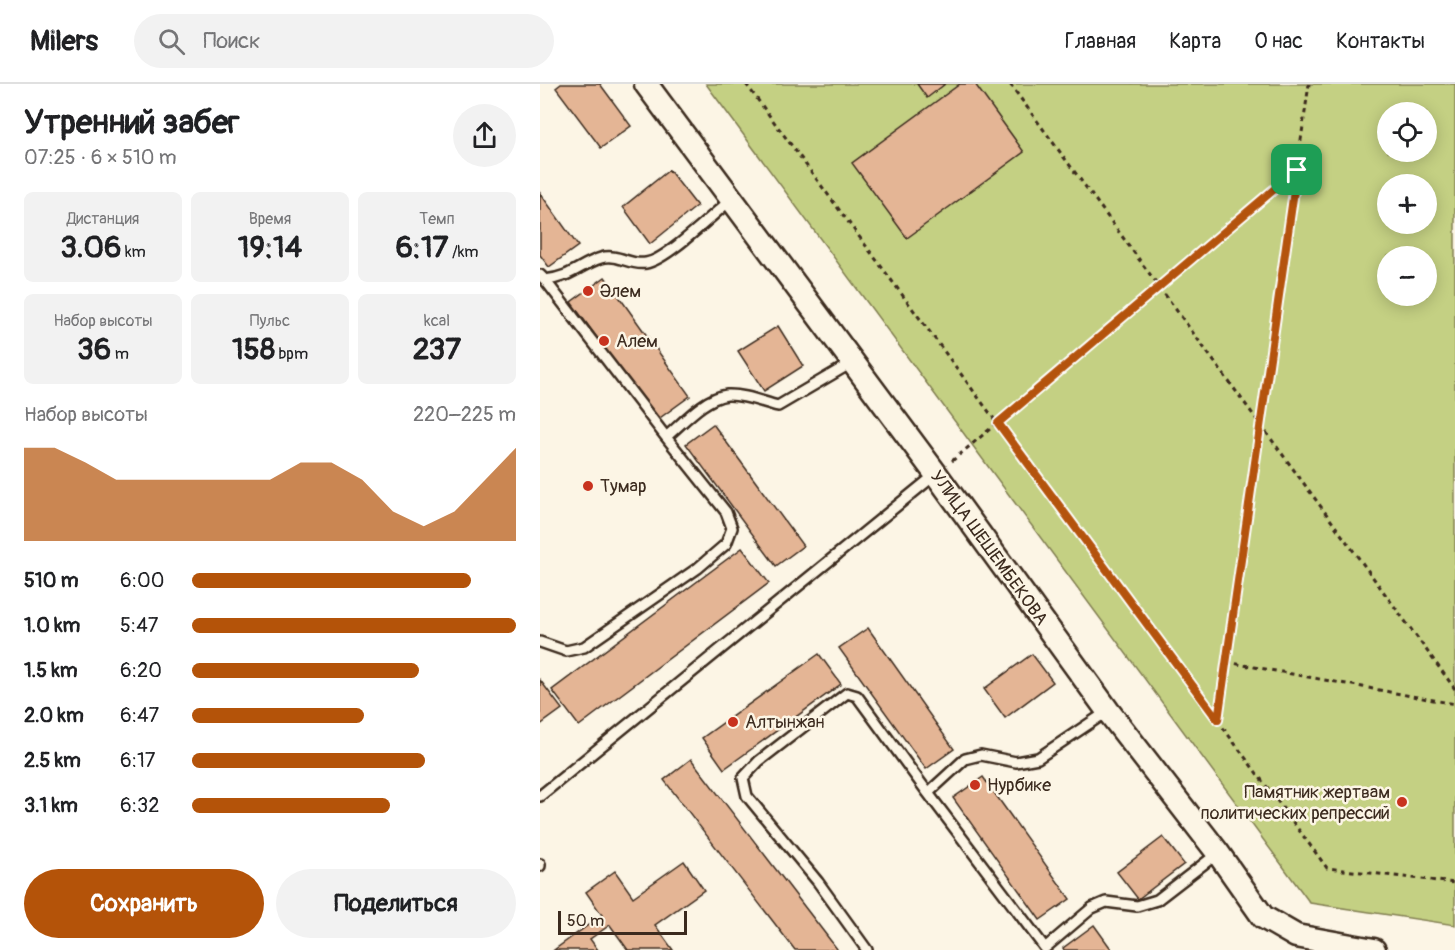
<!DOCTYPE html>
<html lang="ru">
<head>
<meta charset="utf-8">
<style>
	:root { --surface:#fff; --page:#f2f2f2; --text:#202124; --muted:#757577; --line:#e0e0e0; --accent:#b45309 }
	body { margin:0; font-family:Pangolin,sans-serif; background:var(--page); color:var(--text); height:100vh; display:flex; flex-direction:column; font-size:22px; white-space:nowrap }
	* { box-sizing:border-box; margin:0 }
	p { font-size:20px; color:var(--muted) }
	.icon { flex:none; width:33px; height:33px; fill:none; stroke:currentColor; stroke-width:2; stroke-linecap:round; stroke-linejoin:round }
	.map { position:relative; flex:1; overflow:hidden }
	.side { display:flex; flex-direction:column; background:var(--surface); width:540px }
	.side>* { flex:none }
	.controls { position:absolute; left:837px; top:18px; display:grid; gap:12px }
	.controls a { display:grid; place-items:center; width:60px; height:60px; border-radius:50%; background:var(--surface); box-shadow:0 3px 15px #0003; font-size:30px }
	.scale { position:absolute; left:18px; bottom:15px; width:129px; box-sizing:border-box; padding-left:6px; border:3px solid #3b2a1e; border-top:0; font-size:16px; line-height:21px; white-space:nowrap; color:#3b2a1e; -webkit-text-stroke:4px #fcf5e5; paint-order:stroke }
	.pin { position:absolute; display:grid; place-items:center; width:51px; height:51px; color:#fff; margin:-26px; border-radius:12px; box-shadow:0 3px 9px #0006 }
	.round { display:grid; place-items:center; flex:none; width:63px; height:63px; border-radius:32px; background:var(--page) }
	.head { display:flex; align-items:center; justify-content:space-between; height:102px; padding:0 24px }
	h1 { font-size:33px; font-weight:700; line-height:45px }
	.figures { display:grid; grid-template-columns:repeat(3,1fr); gap:9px; height:102px; padding:6px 24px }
	.figures div { display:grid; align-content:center; border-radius:9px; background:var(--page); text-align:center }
	.figures b { font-size:30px; font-weight:700 }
	.figures small { font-size:16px; font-weight:400 }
	.figures p { font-size:16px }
	.chart { height:168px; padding:12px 24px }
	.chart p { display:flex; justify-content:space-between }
	.chart svg { width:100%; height:108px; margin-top:6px; fill:var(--accent); opacity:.7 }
	.button { display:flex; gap:12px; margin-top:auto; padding:12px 24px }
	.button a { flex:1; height:69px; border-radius:36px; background:var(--accent); color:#fff; font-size:24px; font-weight:700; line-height:69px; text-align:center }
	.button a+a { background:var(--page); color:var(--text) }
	ul { padding:0 24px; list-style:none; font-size:20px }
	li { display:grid; grid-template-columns:96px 72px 1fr; align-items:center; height:45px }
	li i { height:15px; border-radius:8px; background:var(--accent) }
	header { display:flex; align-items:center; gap:36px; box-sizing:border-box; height:84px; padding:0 30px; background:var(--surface); border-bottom:2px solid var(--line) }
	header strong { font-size:28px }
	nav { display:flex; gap:33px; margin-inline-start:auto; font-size:21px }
	.search { width:420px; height:54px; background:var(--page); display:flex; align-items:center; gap:15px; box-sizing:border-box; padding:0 21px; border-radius:33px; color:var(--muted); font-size:22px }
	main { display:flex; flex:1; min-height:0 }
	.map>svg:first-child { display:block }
	.green { fill:#c4d083; stroke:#807d50; stroke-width:1.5; fill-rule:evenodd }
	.building { fill:#e4b595; stroke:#3b2a1e; stroke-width:1.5 }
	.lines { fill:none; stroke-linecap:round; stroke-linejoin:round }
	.service-casing { stroke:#3b2a1e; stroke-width:14 }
	.tertiary-casing { stroke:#3b2a1e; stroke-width:27 }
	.path { stroke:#3b2a1e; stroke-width:3; stroke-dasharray:4.5 4.5; stroke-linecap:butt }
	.service { stroke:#fcf5e5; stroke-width:9 }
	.tertiary { stroke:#fcf5e5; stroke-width:22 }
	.route-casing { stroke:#fff; stroke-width:12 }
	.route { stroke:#b45309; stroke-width:8 }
	.poi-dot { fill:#c8321e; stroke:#fcf5e5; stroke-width:2 }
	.labels { text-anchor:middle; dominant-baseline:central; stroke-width:5; stroke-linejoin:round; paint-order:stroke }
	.poi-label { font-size:18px; fill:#3b2a1e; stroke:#fcf5e5; text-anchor:start }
	.street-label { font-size:18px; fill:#3b2a1e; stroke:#fcf5e5 }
</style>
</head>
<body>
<header>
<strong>Milers</strong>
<div class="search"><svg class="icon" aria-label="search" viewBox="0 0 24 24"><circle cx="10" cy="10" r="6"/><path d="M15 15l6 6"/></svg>Поиск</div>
<nav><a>Главная</a><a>Карта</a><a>О нас</a><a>Контакты</a></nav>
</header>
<main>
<section class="side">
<div class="head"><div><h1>Утренний забег</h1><p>07:25 · 6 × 510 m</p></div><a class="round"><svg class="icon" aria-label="share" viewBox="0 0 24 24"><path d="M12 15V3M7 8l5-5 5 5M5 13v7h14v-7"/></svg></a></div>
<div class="figures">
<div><p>Дистанция</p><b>3.06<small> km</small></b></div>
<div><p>Время</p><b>19:14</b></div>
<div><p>Темп</p><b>6:17<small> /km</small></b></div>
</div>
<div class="figures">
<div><p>Набор высоты</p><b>36<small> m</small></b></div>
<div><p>Пульс</p><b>158<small> bpm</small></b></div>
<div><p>kcal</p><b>237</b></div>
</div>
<div class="chart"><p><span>Набор высоты</span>220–225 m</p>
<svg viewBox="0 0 160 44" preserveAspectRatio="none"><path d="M0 44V6L10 6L20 12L30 19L40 19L50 19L60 19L70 19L80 19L90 12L100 12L110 19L120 32L130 38L140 32L150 19L160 6V44z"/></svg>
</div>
<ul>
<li><b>510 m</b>6:00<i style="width:86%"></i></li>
<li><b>1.0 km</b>5:47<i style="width:100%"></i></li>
<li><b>1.5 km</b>6:20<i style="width:70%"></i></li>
<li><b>2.0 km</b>6:47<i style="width:53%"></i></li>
<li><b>2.5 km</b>6:17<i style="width:72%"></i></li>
<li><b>3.1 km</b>6:32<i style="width:61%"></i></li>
</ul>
<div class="button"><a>Сохранить</a><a>Поделиться</a></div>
</section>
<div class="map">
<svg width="915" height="866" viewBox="0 0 915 866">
	<rect width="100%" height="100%" fill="#fcf5e5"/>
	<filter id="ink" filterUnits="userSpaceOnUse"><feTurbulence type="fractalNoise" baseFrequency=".0167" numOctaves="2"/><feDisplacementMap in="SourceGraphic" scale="12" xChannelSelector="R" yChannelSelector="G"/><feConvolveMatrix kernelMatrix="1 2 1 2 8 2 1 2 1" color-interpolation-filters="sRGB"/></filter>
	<g filter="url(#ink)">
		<path class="green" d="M166,0H915V841L770,819ZM848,28H886V68H848ZM848,100H886V140H848ZM848,172H886V212H848Z"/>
		<path class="building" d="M21,0H60L91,42L61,64L16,4Z
			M377,0H405L387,14Z
			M420,0H435L484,68L367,154L312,79Z
			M129,86L157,122L110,160L83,123Z
			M0,109L38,162L9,183L0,171Z
			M65,193L150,312L117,336L31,218Z
			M238,242L263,282L224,307L198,267Z
			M173,340L263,462L236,482L146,360Z
			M202,464L229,499L39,642L12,606Z
			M328,544L414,665L386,685L299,564Z
			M279,570L301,600L184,685L162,654Z
			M492,570L513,598L465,634L444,605Z
			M0,596L22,625L0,641Z
			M151,675L297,865L296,866H255L124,696Z
			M443,693L530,815L500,836L413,714Z
			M623,753L644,780L598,815L577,788Z
			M144,777L164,806L115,841L133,866H88L70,841L50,855L58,866H14L62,831L46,808L75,787L93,813Z
			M554,841L572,866H524L523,864Z"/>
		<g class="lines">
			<defs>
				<path id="service" d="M0,191L5,196C32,193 39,181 61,174C78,169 90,182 106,179C127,176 173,130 192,115
					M5,196L126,353
					M0,558L26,567L44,563L158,484L186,460L192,444L186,428L126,353C144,338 164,314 187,311C204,310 222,318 238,322L313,278
					M388,709L505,864L552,824L566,818L597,822L617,816L678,769
					M0,712L396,390
					M0,780V782
					M327,866L278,798L207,712L203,694L219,677L307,609L317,612L388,709L425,675L441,671L476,678L498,674L568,627"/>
				<path id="tertiary" d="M106,0L396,390L568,627L678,769L723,833L756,852L834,866"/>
			</defs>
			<use href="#service" class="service-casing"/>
			<use href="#tertiary" class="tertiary-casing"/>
			<path class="path" d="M206,0L787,784L915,799
				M470,0L915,605
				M412,377L755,88
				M687,578L915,620
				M678,636L769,0"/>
			<use href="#service" class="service"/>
			<use href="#tertiary" class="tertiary"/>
		</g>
	</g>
	<g class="lines" filter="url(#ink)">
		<defs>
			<path id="route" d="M757,86L678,636L458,339Z"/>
		</defs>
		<use href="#route" class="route-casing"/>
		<use href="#route" class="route"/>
	</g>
	<g class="poi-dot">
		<circle cx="48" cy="207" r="6"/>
		<circle cx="64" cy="257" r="6"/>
		<circle cx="48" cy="402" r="6"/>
		<circle cx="193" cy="638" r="6"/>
		<circle cx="435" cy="701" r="6"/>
		<circle cx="862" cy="718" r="6"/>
	</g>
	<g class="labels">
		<g class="poi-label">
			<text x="60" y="207">Әлем</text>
			<text x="76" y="257">Алем</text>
			<text x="60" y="402">Тумар</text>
			<text x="205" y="638">Алтынжан</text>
			<text x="447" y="701">Нурбике</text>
			<text x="850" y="708" text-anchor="end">Памятник жертвам<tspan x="850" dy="21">политических репрессий</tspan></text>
		</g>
		<g class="street-label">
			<text transform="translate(449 464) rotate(54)">УЛИЦА ШЕШЕМБЕКОВА</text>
		</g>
	</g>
</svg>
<div class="controls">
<a><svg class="icon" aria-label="locate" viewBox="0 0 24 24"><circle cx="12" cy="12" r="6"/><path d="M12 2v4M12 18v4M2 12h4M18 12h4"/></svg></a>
<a>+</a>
<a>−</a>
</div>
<div class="scale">50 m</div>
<div class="pin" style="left:757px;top:86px;background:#1e9e55"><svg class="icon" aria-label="arrive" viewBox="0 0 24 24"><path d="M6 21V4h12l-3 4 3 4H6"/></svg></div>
</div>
</main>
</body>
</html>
